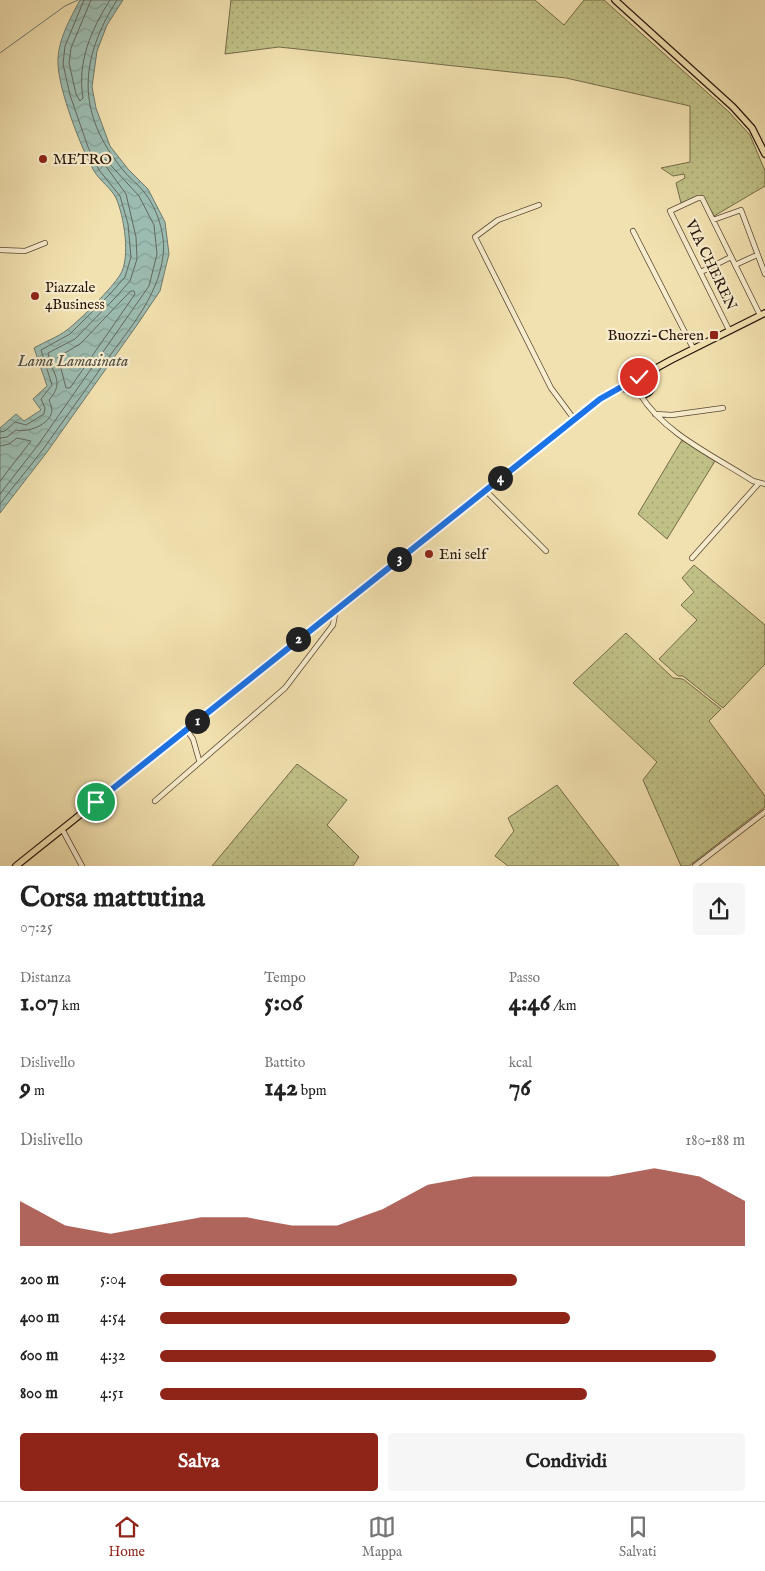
<!DOCTYPE html>
<html lang="it">
<head>
<meta charset="utf-8">
<style>
	:root { --surface:#fff; --page:#f6f6f6; --text:#222; --muted:#767676; --line:#e0e0e0; --accent:#8f2418 }
	body { margin:0; font-family:"IM FELL English",serif; background:var(--page); color:var(--text); height:100vh; display:flex; flex-direction:column; font-size:19px; white-space:nowrap }
	* { box-sizing:border-box; margin:0 }
	p { font-size:16px; color:var(--muted) }
	.icon { flex:none; width:28px; height:28px; fill:none; stroke:currentColor; stroke-width:2; stroke-linecap:round; stroke-linejoin:round }
	.map { position:relative; height:866px; overflow:hidden }
	.details { display:flex; flex-direction:column; background:var(--surface); flex:1 }
	.details>* { flex:none }
	.pin { position:absolute; display:grid; place-items:center; width:42px; height:42px; color:#fff; margin:-21px; border:2px solid #fff; border-radius:50%; box-shadow:0 1px 5px #0007 }
	.km { position:absolute; width:25px; height:25px; margin:-12px; border-radius:50%; background:#222; color:#fff; font-size:14px; line-height:25px; text-align:center }
	.round { display:grid; place-items:center; flex:none; width:52px; height:52px; border-radius:5px; background:var(--page) }
	.summary { display:flex; align-items:center; justify-content:space-between; height:85px; padding:0 20px }
	h1 { font-size:28px; font-weight:700; line-height:38px }
	.metrics { display:grid; grid-template-columns:repeat(3,1fr); gap:8px; height:85px; padding:5px 20px }
	.metrics div { display:grid; align-content:center }
	.metrics b { font-size:25px; font-weight:700 }
	.metrics small { font-size:14px; font-weight:400 }
	.metrics p { font-size:14px }
	.chart { height:140px; padding:10px 20px }
	.chart p { display:flex; justify-content:space-between }
	.chart svg { width:100%; height:90px; margin-top:5px; fill:var(--accent); opacity:.7 }
	.primary-button { display:flex; gap:10px; margin-top:auto; padding:10px 20px }
	.primary-button a { flex:1; height:58px; border-radius:5px; background:var(--accent); color:#fff; font-size:20px; font-weight:700; line-height:58px; text-align:center }
	.primary-button a+a { background:var(--page); color:var(--text) }
	ul { padding:0 20px; list-style:none; font-size:16px }
	li { display:grid; grid-template-columns:80px 60px 1fr; align-items:center; height:38px }
	li i { height:12px; border-radius:6px; background:var(--accent) }
	.tabs { display:flex; justify-content:space-around; align-items:center; height:70px; border-top:1px solid var(--line); background:var(--surface); font-size:14px; color:var(--muted) }
	.tabs a { display:grid; justify-items:center; gap:2px }
	.tabs .selected { color:var(--accent) }
	.map>svg:first-child { display:block }
	.grass { fill:url(#grass-dots); stroke:#746b48 }
	.water { fill:url(#water-waves); stroke:#6e796e }
	.lines { fill:none; stroke-linecap:round; stroke-linejoin:round }
	.shore { stroke:#62685e; stroke-width:1 }
	.stream { stroke:#6e796e; stroke-width:1 }
	.minor-casing { stroke:#5a4834; stroke-width:6 }
	.major-casing { stroke:#28150a; stroke-width:8 }
	.minor { stroke:#f7eccc; stroke-width:4.5 }
	.major { stroke:#f2e1b0; stroke-width:5.5 }
	.route-casing { stroke:#fff; stroke-width:10 }
	.route { stroke:#1a73e8; stroke-width:6 }
	.poi-dot { fill:#8f2418; stroke:#f7eccc; stroke-width:2 }
	.labels { text-anchor:middle; dominant-baseline:central; stroke-width:4.5; stroke-linejoin:round; paint-order:stroke }
	.poi-label { font-size:15px; fill:#28150a; stroke:#f7eccc; text-anchor:start }
	.street-label { font-size:15px; fill:#28150a; stroke:#f7eccc }
	.water-label { font-size:16px; font-style:italic; fill:#514f44; stroke:#f7eccc }
</style>
</head>
<body>
<div class="map">
<svg width="765" height="866" viewBox="0 0 765 866">
	<defs>
		<pattern id="grass-dots" width="8" height="8" patternUnits="userSpaceOnUse" patternTransform="scale(1.25)"><rect width="8" height="8" fill="#c0c187"/><path d="M2 2h.1M6 6h.1" fill="none" stroke="#a5a573" stroke-width="1.8" stroke-linecap="round"/></pattern>
		<pattern id="water-waves" width="16" height="10" patternUnits="userSpaceOnUse" patternTransform="scale(1.25)"><rect width="16" height="10" fill="#9cbcb1"/><path d="M0 5q4-4 8 0t8 0" fill="none" stroke="#86a197"/></pattern>
	</defs>
	<rect width="100%" height="100%" fill="#f2e1b0"/>
	<filter id="stains"><feTurbulence type="fractalNoise" baseFrequency=".004" numOctaves="4"/><feColorMatrix values="0 0 0 0 .2 0 0 0 0 .09 0 0 0 0 .02 0 0 0 .5 -.17"/></filter>
	<radialGradient id="worn" r=".72"><stop offset=".6" stop-color="#630" stop-opacity="0"/><stop offset="1" stop-color="#630" stop-opacity=".3"/></radialGradient>
	<path class="grass" d="M231,0H535L564,25L584,0H604L729,112L750,135L765,171V186L714,216L702,195L681,203L676,183L685,178L684,174L673,176L661,168L690,162V106L566,78L279,47L225,54Z
		M682,440L715,461L667,539L638,514Z
		M694,565L765,625V664L723,708L683,676H678L659,659L697,620L681,605L694,592L682,578Z
		M626,633L673,678L683,679L721,709L709,721L765,796V807L689,866H681L643,780L657,762L573,683Z
		M297,764L347,800L327,825L359,857L353,866H212Z
		M557,785L619,866H508L495,856L514,831L508,818Z"/>
	<path class="water" d="M80,0H123L107,25L97,51L92,87L96,108L110,146L128,169L148,189L165,222L169,254L165,270L160,291L137,325L47,452L0,513V428L16,414L24,421L41,410L33,399L47,386L34,348C44,342 58,337 67,330C80,320 112,288 120,275C131,258 124,216 116,198C111,188 100,181 94,171C81,148 59,91 58,64C57,41 70,19 80,0Z"/>
	<g class="lines">
		<path class="shore" d="M91,0L71,48L69,63L76,94L80,101L83,98C77,62 91,30 110,0
			M131,291H134L135,294L70,388H66L58,357L80,344Z
			M0,432L5,431L15,422L26,425L44,414L45,408L41,399L52,385L41,350L70,334L111,293L125,277L131,257L128,224L120,196L99,170L88,147L70,95L63,64L65,46L84,0
			M0,438L7,437L16,430C27,433 50,425 52,411C52,407 50,403 49,400C66,381 51,374 48,353L75,339L115,298L130,281L137,259L136,237L126,194L102,161L105,159L139,196L154,225L157,254L149,286L38,445L0,494
			M0,446L9,444L17,438L31,441L0,481
			M0,504C14,485 30,467 44,448C65,419 85,390 106,361C129,329 158,297 163,256C166,235 157,208 144,192C138,184 129,178 123,170C76,113 79,60 117,0"/>
		<path class="stream" d="M0,53L65,6L78,0"/>
		<defs>
			<path id="minor" d="M539,205L498,220L475,237L551,388L574,419
				M713,220L741,210L765,274
				M633,231L693,348
				M0,250L25,251L45,243
				M735,265L757,255
				M701,272L731,257
				M729,330L670,211L698,198H702L760,315
				M640,394C663,433 716,457 753,481L765,484
				M655,414L672,415L723,408
				M485,490L546,551
				M692,558L759,483
				M186,729L193,739L199,760
				M155,801L285,688L333,625L335,614L333,611
				M62,829L82,866
				M695,866L765,812"/>
			<path id="major" d="M615,0L733,107L752,128L765,154
				M622,388L630,389L643,395C656,392 651,380 656,369
				M16,866L600,399L671,360L765,313"/>
		</defs>
		<use href="#minor" class="minor-casing"/>
		<use href="#major" class="major-casing"/>
		<use href="#minor" class="minor"/>
		<use href="#major" class="major"/>
	</g>
	<g class="lines">
		<defs>
			<path id="route" d="M96,802L600,399L639,377"/>
		</defs>
		<use href="#route" class="route-casing"/>
		<use href="#route" class="route"/>
	</g>
	<g class="poi-dot">
		<circle cx="43" cy="159" r="5"/>
		<circle cx="35" cy="296" r="5"/>
		<rect x="709" y="330" width="10" height="10" rx="2.5"/>
		<circle cx="429" cy="554" r="5"/>
	</g>
	<g class="labels">
		<g class="poi-label">
			<text x="53" y="159">METRO</text>
			<text x="45" y="287">Piazzale<tspan x="45" dy="17">4Business</tspan></text>
			<text x="704" y="335" text-anchor="end">Buozzi-Cheren</text>
			<text x="439" y="554">Eni self</text>
		</g>
		<g class="street-label">
			<text transform="translate(711 265) rotate(64)">VIA CHEREN</text>
		</g>
		<g class="water-label">
			<text x="73" y="362">Lama Lamasinata</text>
		</g>
	</g>
	<rect width="100%" height="100%" filter="url(#stains)"/>
	<rect width="100%" height="100%" fill="url(#worn)"/>
</svg>
<div class="pin" style="left:96px;top:802px;background:#1e9e55"><svg class="icon" aria-label="arrive" viewBox="0 0 24 24"><path d="M6 21V4h12l-3 4 3 4H6"/></svg></div>
<div class="pin" style="left:639px;top:377px;background:#d93025"><svg class="icon" aria-label="check" viewBox="0 0 24 24"><path d="M5 12l5 5 9-10"/></svg></div>
<b class="km" style="left:197px;top:721px">1</b>
<b class="km" style="left:298px;top:639px">2</b>
<b class="km" style="left:399px;top:559px">3</b>
<b class="km" style="left:500px;top:478px">4</b>
</div>
<section class="details">
<div class="summary"><div><h1>Corsa mattutina</h1><p>07:25</p></div><a class="round"><svg class="icon" aria-label="share" viewBox="0 0 24 24"><path d="M12 15V3M7 8l5-5 5 5M5 13v7h14v-7"/></svg></a></div>
<div class="metrics">
<div><p>Distanza</p><b>1.07<small> km</small></b></div>
<div><p>Tempo</p><b>5:06</b></div>
<div><p>Passo</p><b>4:46<small> /km</small></b></div>
</div>
<div class="metrics">
<div><p>Dislivello</p><b>9<small> m</small></b></div>
<div><p>Battito</p><b>142<small> bpm</small></b></div>
<div><p>kcal</p><b>76</b></div>
</div>
<div class="chart"><p><span>Dislivello</span>180–188 m</p>
<svg viewBox="0 0 160 44" preserveAspectRatio="none"><path d="M0 44V22L10 34L20 38L30 34L40 30L50 30L60 34L70 34L80 26L90 14L100 10L110 10L120 10L130 10L140 6L150 10L160 22V44z"/></svg>
</div>
<ul>
<li><b>200 m</b>5:04<i style="width:61%"></i></li>
<li><b>400 m</b>4:54<i style="width:70%"></i></li>
<li><b>600 m</b>4:32<i style="width:95%"></i></li>
<li><b>800 m</b>4:51<i style="width:73%"></i></li>
</ul>
<div class="primary-button"><a>Salva</a><a>Condividi</a></div>
</section>
<nav class="tabs">
<a class="selected"><svg class="icon" aria-label="home" viewBox="0 0 24 24"><path d="M3 11l9-7 9 7M6 9v11h12V9"/></svg>Home</a>
<a><svg class="icon" aria-label="map" viewBox="0 0 24 24"><path d="M3 6l6-2 6 2 6-2v14l-6 2-6-2-6 2zM9 4v14M15 6v14"/></svg>Mappa</a>
<a><svg class="icon" aria-label="saved" viewBox="0 0 24 24"><path d="M7 4h10v16l-5-4-5 4z"/></svg>Salvati</a>
</nav>
</body>
</html>
